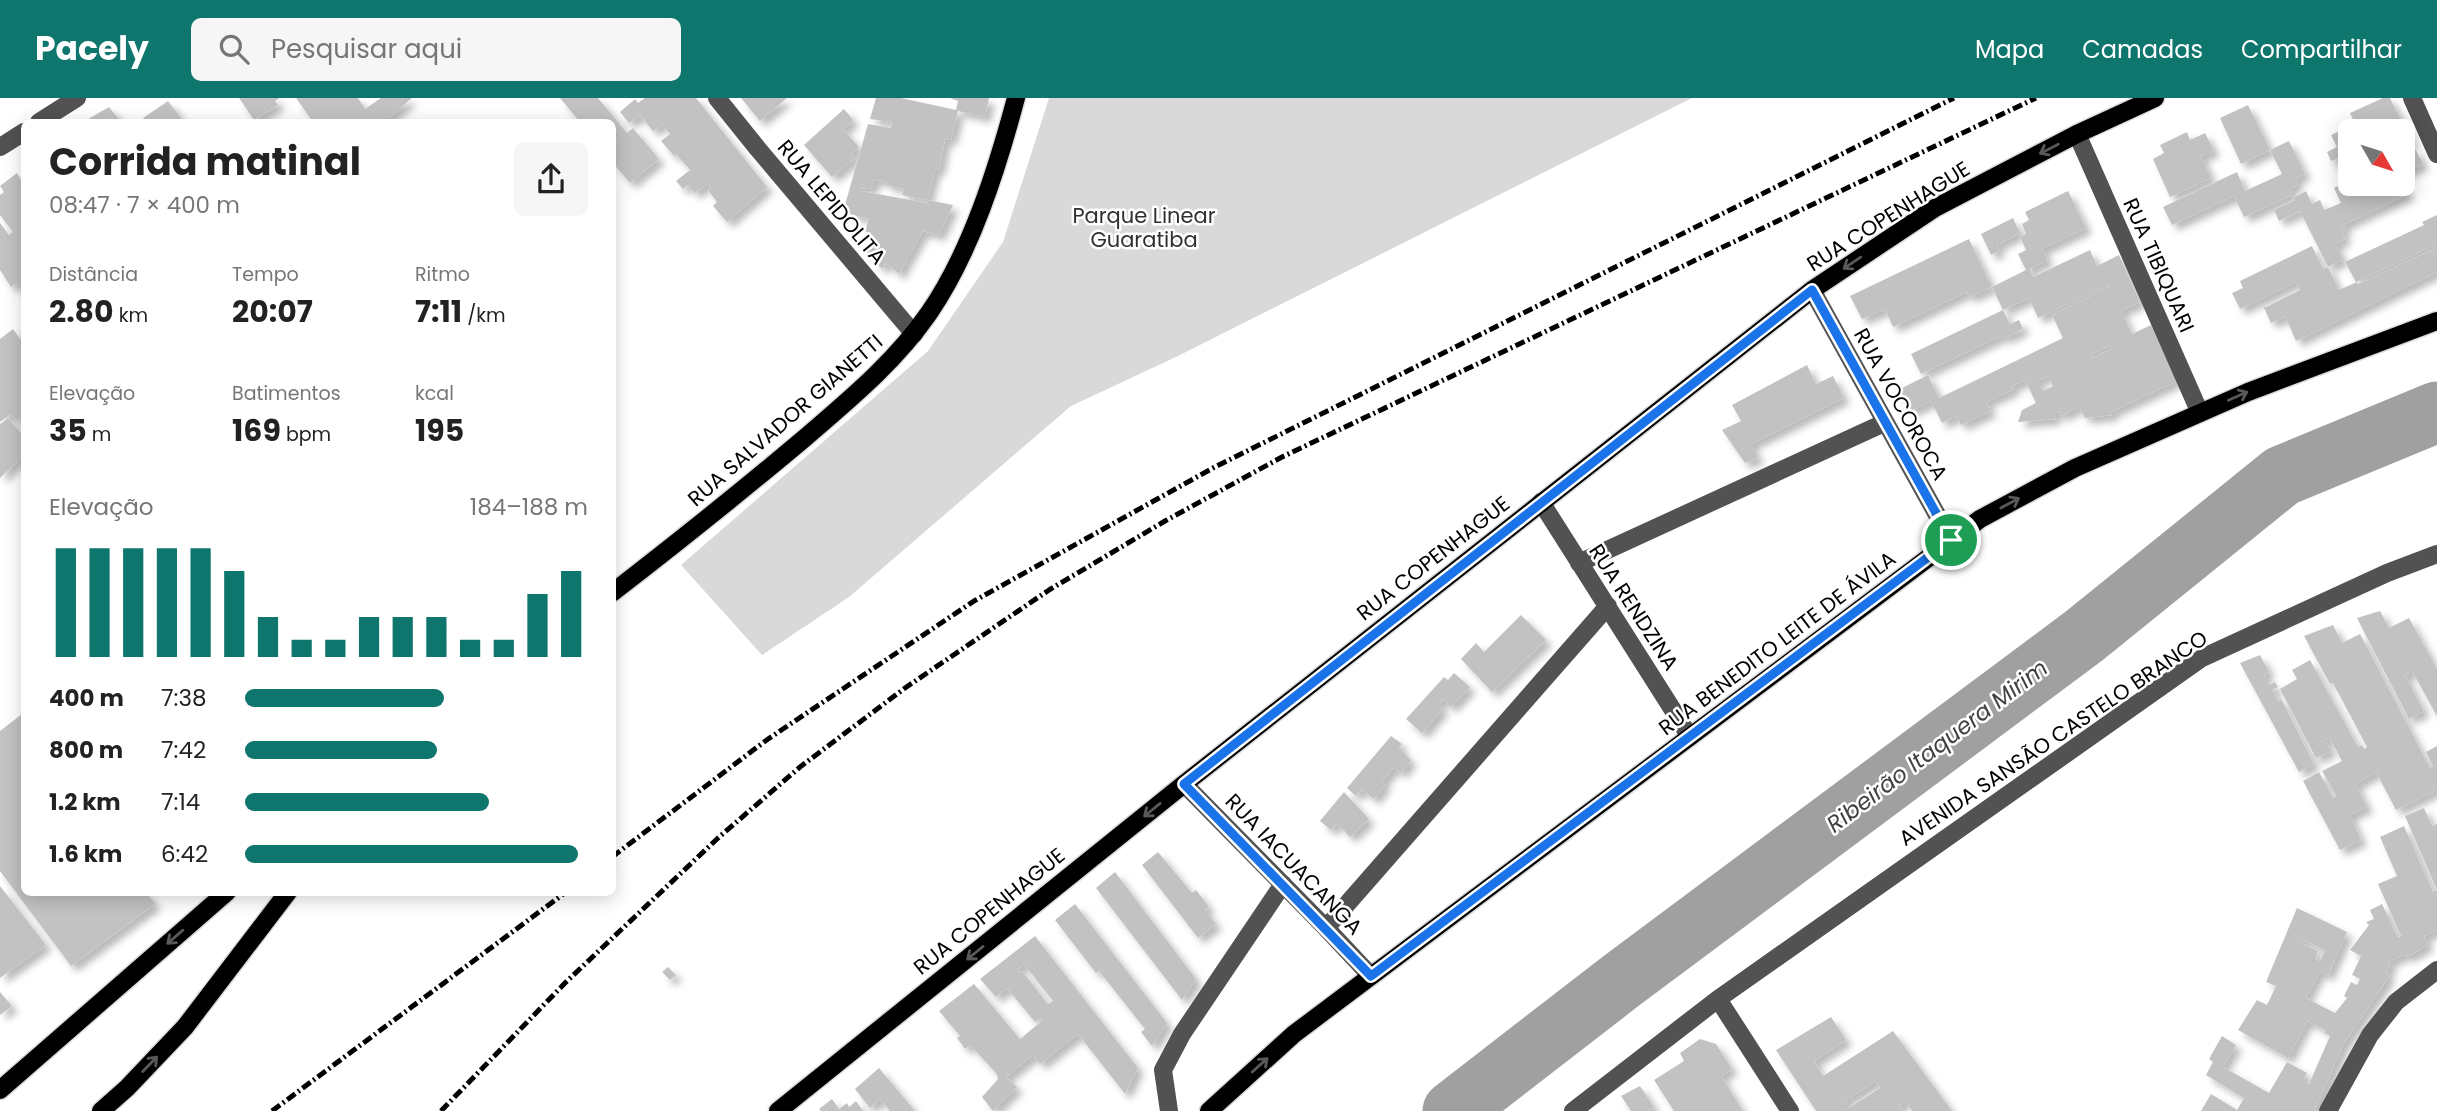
<!DOCTYPE html>
<html lang="pt">
<head>
<meta charset="utf-8">
<style>
	:root { --surface:#fff; --page:#f6f6f6; --text:#222; --muted:#767676; --accent:#0f766e }
	body { margin:0; font-family:Poppins,sans-serif; background:var(--page); color:var(--text); height:100vh; display:flex; flex-direction:column; font-size:26px; white-space:nowrap }
	* { box-sizing:border-box; margin:0 }
	p { font-size:23px; color:var(--muted) }
	.icon { flex:none; width:38px; height:38px; fill:none; stroke:currentColor; stroke-width:2; stroke-linecap:round; stroke-linejoin:round }
	.map { position:relative; flex:1; overflow:hidden }
	.panel { position:absolute; left:21px; top:21px; width:595px; height:777px; display:flex; flex-direction:column; background:var(--surface); border-radius:10px; box-shadow:0 4px 18px #0003 }
	.panel>* { flex:none }
	.needle { width:46px; rotate:129deg }
	.tools { position:absolute; left:2338px; top:21px; display:grid; gap:14px }
	.tools a { display:grid; place-items:center; width:77px; height:77px; border-radius:10px; background:var(--surface); box-shadow:0 4px 18px #0003; font-size:35px }
	.pin { position:absolute; display:grid; place-items:center; width:60px; height:60px; color:#fff; margin:-30px; border:4px solid #fff; border-radius:50%; box-shadow:0 2px 7px #0007 }
	.round { display:grid; place-items:center; flex:none; width:74px; height:74px; border-radius:10px; background:var(--page) }
	.overview { display:flex; align-items:center; justify-content:space-between; height:119px; padding:0 28px }
	h1 { font-size:38px; font-weight:700; line-height:52px }
	.stats { display:grid; grid-template-columns:repeat(3,1fr); gap:10px; height:119px; padding:7px 28px }
	.stats div { display:grid; align-content:center }
	.stats b { font-size:30px; font-weight:700 }
	.stats small { font-size:19px; font-weight:400 }
	.stats p { font-size:19px }
	.chart { height:196px; padding:14px 28px }
	.chart p { display:flex; justify-content:space-between }
	.chart svg { width:100%; height:126px; margin-top:7px; stroke:var(--accent); stroke-width:6 }
	ul { padding:0 28px; list-style:none; font-size:23px }
	li { display:grid; grid-template-columns:112px 84px 1fr; align-items:center; height:52px }
	li i { height:18px; border-radius:9px; background:var(--accent) }
	header { display:flex; align-items:center; gap:42px; box-sizing:border-box; height:98px; padding:0 35px; background:var(--accent); color:#fff }
	header strong { font-size:33px }
	nav { display:flex; gap:38px; margin-inline-start:auto; font-size:24px }
	.search { width:490px; height:63px; background:var(--page); display:flex; align-items:center; gap:18px; box-sizing:border-box; padding:0 24px; border-radius:10px; color:var(--muted); font-size:26px }
	.map>svg:first-child { display:block }
	.green { fill:#d9d9d9 }
	.lines { fill:none; stroke-linecap:round; stroke-linejoin:round }
	.river { stroke:#a0a0a0; stroke-width:61 }
	.building { fill:#c2c2c2; fill-rule:evenodd; filter:url(#shadow) }
	.major-casing { stroke:#dbdbdb; stroke-width:21 }
	.minor { stroke:#525252; stroke-width:18 }
	.major { stroke:#000; stroke-width:18 }
	.rail { stroke:#000; stroke-width:5; stroke-dasharray:10 3.5 2 3.5; stroke-linecap:butt }
	.oneway { stroke:#595959 }
	.route-casing { stroke:#fff; stroke-width:14 }
	.route { stroke:#1a73e8; stroke-width:9 }
	.labels { text-anchor:middle; dominant-baseline:central; stroke-width:5; stroke-linejoin:round; paint-order:stroke }
	.street-label { font-size:21px; fill:#000; stroke:#fff }
	.park-label { font-size:21px; fill:#303030; stroke:#fff }
	.water-label { font-size:23px; font-style:italic; fill:#414141; stroke:#fff }
</style>
</head>
<body>
<header>
<strong>Pacely</strong>
<div class="search"><svg class="icon" aria-label="search" viewBox="0 0 24 24"><circle cx="10" cy="10" r="6"/><path d="M15 15l6 6"/></svg>Pesquisar aqui</div>
<nav><a>Mapa</a><a>Camadas</a><a>Compartilhar</a></nav>
</header>
<div class="map">
<svg width="2437" height="1013" viewBox="0 0 2437 1013">
	<defs>
		<filter id="shadow"><feDropShadow dx="6" dy="6" stdDeviation="3.5" flood-color="#0004"/></filter>
	</defs>
	<rect width="100%" height="100%" fill="#fff"/>
	<path class="green" d="M1049,0H1692L1178,258L1071,308L849,499L762,557L681,467L928,253L1003,144Z"/>
	<g class="lines">
		<path class="river" d="M1453,1013L1621,883L2084,538L2282,378L2437,314"/>
	</g>
	<path class="building" d="M239,0H280L275,3L278,7L254,22Z
		M296,0H358L365,11L381,0H412L384,24H313Z
		M560,0H598L627,35L633,30L659,61L630,85L612,64V24H580Z
		M645,0H696L767,89L727,124L713,108L717,104L708,92L711,89L708,85L695,95L688,87L683,91L676,83L690,72L676,56L674,58L661,43L670,36L662,26L653,33L640,17L629,25L620,14L635,1L638,5Z
		M741,0H787L760,23Z
		M876,0H901L956,12L958,3L950,0H989L985,19L958,13L951,42L945,41L939,72L935,71L927,102L953,107L939,137L923,133L899,176L886,165L882,171L865,152L873,139L865,133L869,121L843,114L868,26L891,30L892,24L870,21ZM875,81L887,84L886,87L904,91L902,97L927,102V105L861,93V90L871,91Z
		M2383,0H2390L2411,43L2403,47V33H2350V68L2347,70L2342,59L2331,63L2327,54L2337,49L2331,37L2355,26L2350,15Z
		M168,3L184,24H147L143,20Z
		M2248,7L2270,52L2241,66L2220,20Z
		M109,9L121,24H83Z
		M844,11L853,22L843,31L859,49L851,56L855,60L832,79L804,47Z
		M2187,34L2190,42L2205,35L2214,53L2201,58L2211,80L2170,99L2153,61L2164,55L2160,47Z
		M2289,43L2305,76L2295,81L2298,87L2289,91L2292,97L2244,119L2234,98L2172,127L2163,109L2237,74L2245,93L2282,76L2270,52Z
		M2416,52L2423,66L2403,75V58Z
		M17,75L21,82L24,80V196L16,185L11,189L0,172V125L9,137L13,134L0,117V97L4,94L0,88Z
		M2350,82V86H2403L2408,96L2343,127L2346,132L2342,133L2345,141L2335,146L2343,161L2328,169L2339,192L2357,184L2358,186L2434,151L2432,148L2356,184L2345,164L2424,127L2422,124L2437,117V174L2296,243L2285,218L2271,225L2263,208L2266,209L2300,192L2296,184L2240,211L2232,195L2243,190L2240,183L2312,148L2323,171L2328,169L2300,113L2279,123L2274,112L2295,102L2293,100L2306,93L2312,106L2320,102L2324,112L2341,105L2334,90Z
		M2068,93L2086,130L2042,151L2048,162L2030,171L2033,179L2090,152L2097,168L2119,157L2140,204L2121,213L2132,236L2151,227L2177,283L2111,314L2112,317L2085,320L2079,309L2061,318L2059,313L2054,316L2056,321L2018,324L2022,312L2036,305L2025,282L2012,288L2014,291L1986,304L1991,313L1961,327L1956,318L1942,325L1931,303L1909,314L1898,292L1928,277L1939,300L2063,240L2052,217L2109,189L2108,187L2038,220L2029,200L2003,212L1992,189L2026,172L2018,156L2026,152L2020,139L2026,136L2022,126L2029,122L2025,114ZM2111,247L2113,250L2093,260L2091,256ZM2048,278L2053,288L2043,293L2037,283Z
		M2013,120L2020,135L1997,147L1999,153L1991,157L1981,136Z
		M1969,141L1992,189L1969,199L1967,194L1893,229L1885,211L1862,221L1850,198Z
		M2003,212L2010,226L2019,222L2023,231L2005,240L2003,237L1921,276L1911,256Z
		M13,231L24,247V316L16,323L11,316L0,324V241Z
		M1807,267L1816,286L1833,278L1844,300L1751,346L1758,360L1745,365L1722,332L1741,323L1732,307Z
		M8,320L24,338V357L0,380V326Z
		M2380,513L2389,530L2409,520L2437,571V618L2412,573L2405,577L2424,613L2409,621L2357,520Z
		M1521,517L1546,542L1492,594L1461,561L1476,545L1484,554Z
		M2333,527L2342,545L2360,536L2430,670L2433,668L2426,654L2437,648V692L2396,712L2376,674L2356,686L2367,709L2350,717L2361,742L2340,752L2303,683L2319,674L2333,700L2336,698L2322,673L2342,663L2329,639L2325,642L2331,653L2316,660L2280,591L2297,581L2292,572L2310,562L2358,649L2362,647L2364,651L2367,649L2333,585L2330,586L2304,538Z
		M2260,557L2269,574L2264,577L2269,587L2275,584L2278,589L2272,592L2278,603L2281,601L2314,666L2299,674L2240,565Z
		M1454,575L1470,589L1451,609L1443,601L1438,607L1443,611L1422,635L1406,621L1444,579L1448,582Z
		M22,616L24,619V794H146L155,806L71,868L0,773V633Z
		M1391,638L1402,646L1399,650L1411,662L1401,675L1394,669L1382,684L1385,687L1374,701L1361,691L1356,698L1347,690Z
		M1344,694L1369,721L1350,739L1337,725L1331,732L1320,723Z
		M2424,710L2432,728L2437,726V832L2424,838L2428,847L2407,859L2406,856L2388,864L2391,868L2385,874L2390,877L2344,945L2314,1013H2201L2211,996L2237,1012L2244,1000L2206,977L2213,964L2209,961L2222,938L2236,947L2223,969L2255,987L2269,995L2287,964L2307,975L2303,983L2309,986L2330,938L2324,935L2326,932L2307,923L2288,960L2238,932L2257,902L2267,907L2276,888L2266,884L2297,810L2347,834L2328,877L2320,873L2306,900L2335,915L2347,900L2344,898L2351,884L2357,887L2360,881L2352,877L2361,858L2350,852L2369,827L2366,824L2374,821L2370,812L2382,806L2398,840L2401,838L2378,786L2397,778L2380,739L2404,728L2433,794L2437,792L2405,718ZM2303,842L2325,852L2320,863L2315,861L2318,853L2301,845Z
		M1158,754L1192,795L1196,792L1209,809L1205,812L1216,826L1198,840L1142,767Z
		M1115,774L1196,881L1182,902L1096,790Z
		M0,788L46,847L0,880Z
		M1075,806L1167,925L1152,948L1141,934L1145,931L1099,873L1096,875L1055,822Z
		M1035,838L1138,970L1125,996L1078,936L1040,966L1033,957L1006,979L1017,989L993,1013L982,999L998,981L997,976L970,947L965,951L957,940L960,938L939,913L974,886L1020,941L1043,922L1041,919L1035,924L1007,890L996,899L980,881ZM1024,866L1053,903L1048,906L1022,873L1020,875L1018,871Z
		M668,869L676,877L670,882L662,874Z
		M0,894L12,908L0,917Z
		M1831,919L1846,942L1814,963L1823,978L1893,933L1952,1013H1912L1906,1003L1899,1007L1903,1013H1816L1776,952ZM1876,983L1880,990L1849,1010L1845,1003Z
		M1700,941L1716,946L1732,971L1721,978L1743,1013H1674L1654,982L1684,963L1680,955Z
		M879,970L915,1013H890L880,1001L870,1010L855,991Z
		M1640,988L1654,1009L1647,1013H1631L1621,998Z
		M832,1001L839,1011L847,1005L849,1009L856,1003L863,1013H821L819,1011Z"/>
	<g class="lines">
		<defs>
			<path id="major" d="M612,495C678,444 743,392 806,339C850,301 895,264 929,215C971,154 997,71 1016,0
				M0,992L227,794
				M101,1013L127,990L185,929L288,794
				M778,1013L1184,686L1812,192L1935,110L2077,36L2155,0
				M1209,1013L1294,936L1980,421L2075,370L2248,294L2437,223"/>
		</defs>
		<use href="#major" class="major-casing"/>
		<path class="minor" d="M717,0L758,51L914,236
			M2412,0L2437,56
			M39,24L77,0
			M2077,36L2200,315
			M0,49L24,34
			M1812,192L1951,442
			M1541,404L1690,639
			M1579,465L1884,325
			M1184,686L1326,830L1371,878
			M1326,830L1608,508
			M1718,901L1790,1013
			M1169,1013L1163,972L1182,936L1283,786
			M1573,1013L1718,901L2202,560L2387,475L2437,456
			M2328,1013L2370,937L2396,904L2437,872"/>
		<use href="#major" class="major"/>
		<path class="rail" d="M612,759L768,641L974,503L1213,370L1954,0
			M272,1013L566,794
			M441,1013L565,885L718,740L800,669L905,590L1049,492L1165,423L1282,359L2036,0"/>
	</g>
	<defs><path id="oneway-shaft" d="M-6 0H5M1.5-3L5.5 0L1.5 3" fill="none" stroke-width="1.6" stroke-linecap="round" stroke-linejoin="round" transform="scale(1.75)"/></defs>
	<g class="oneway">
		<use href="#oneway-shaft" transform="translate(2049 51) rotate(153)"/>
		<use href="#oneway-shaft" transform="translate(1852 165) rotate(146)"/>
		<use href="#oneway-shaft" transform="translate(2238 298) rotate(-24)"/>
		<use href="#oneway-shaft" transform="translate(2010 405) rotate(-28)"/>
		<use href="#oneway-shaft" transform="translate(1152 712) rotate(141)"/>
		<use href="#oneway-shaft" transform="translate(175 839) rotate(139)"/>
		<use href="#oneway-shaft" transform="translate(975 855) rotate(141)"/>
		<use href="#oneway-shaft" transform="translate(150 966) rotate(-46)"/>
		<use href="#oneway-shaft" transform="translate(1260 967) rotate(-42)"/>
	</g>
	<g class="lines">
		<defs>
			<path id="route" d="M1812,192L1951,442L1371,878L1184,686Z"/>
		</defs>
		<use href="#route" class="route-casing"/>
		<use href="#route" class="route"/>
	</g>
	<g class="labels">
		<g class="street-label">
			<text transform="translate(832 104) rotate(50)">RUA LEPIDOLITA</text>
			<text transform="translate(1888 118) rotate(-32)">RUA COPENHAGUE</text>
			<text transform="translate(2159 167) rotate(66)">RUA TIBIQUARI</text>
			<text transform="translate(1901 306) rotate(61)">RUA VOCOROCA</text>
			<text transform="translate(785 322) rotate(-41)">RUA SALVADOR GIANETTI</text>
			<text transform="translate(1433 460) rotate(-38)">RUA COPENHAGUE</text>
			<text transform="translate(1634 509) rotate(57)">RUA RENDZINA</text>
			<text transform="translate(1777 545) rotate(-37)">RUA BENEDITO LEITE DE ÁVILA</text>
			<text transform="translate(2053 640) rotate(-34)">AVENIDA SANSÃO CASTELO BRANCO</text>
			<text transform="translate(1294 766) rotate(46)">RUA IACUACANGA</text>
			<text transform="translate(989 813) rotate(-39)">RUA COPENHAGUE</text>
		</g>
		<g class="park-label">
			<text x="1144" y="117">Parque Linear<tspan x="1144" dy="24">Guaratiba</tspan></text>
		</g>
		<g class="water-label">
			<text transform="translate(1937 648) rotate(-37)">Ribeirão Itaquera Mirim</text>
		</g>
	</g>
</svg>
<div class="tools">
<a><svg class="needle" viewBox="-14 -14 28 28"><path d="M0-13l5 13h-10z" fill="#e53935"/><path d="M0 13l5-13h-10z" fill="#767676"/></svg></a>
</div>
<div class="pin" style="left:1951px;top:442px;background:#1e9e55"><svg class="icon" aria-label="arrive" viewBox="0 0 24 24"><path d="M6 21V4h12l-3 4 3 4H6"/></svg></div>
<section class="panel">
<div class="overview"><div><h1>Corrida matinal</h1><p>08:47 · 7 × 400 m</p></div><a class="round"><svg class="icon" aria-label="share" viewBox="0 0 24 24"><path d="M12 15V3M7 8l5-5 5 5M5 13v7h14v-7"/></svg></a></div>
<div class="stats">
<div><p>Distância</p><b>2.80<small> km</small></b></div>
<div><p>Tempo</p><b>20:07</b></div>
<div><p>Ritmo</p><b>7:11<small> /km</small></b></div>
</div>
<div class="stats">
<div><p>Elevação</p><b>35<small> m</small></b></div>
<div><p>Batimentos</p><b>169<small> bpm</small></b></div>
<div><p>kcal</p><b>195</b></div>
</div>
<div class="chart"><p><span>Elevação</span>184–188 m</p>
<svg viewBox="0 0 160 44" preserveAspectRatio="none"><path d="M5 44V6M15 44V6M25 44V6M35 44V6M45 44V6M55 44V14M65 44V30M75 44V38M85 44V38M95 44V30M105 44V30M115 44V30M125 44V38M135 44V38M145 44V22M155 44V14"/></svg>
</div>
<ul>
<li><b>400 m</b>7:38<i style="width:58%"></i></li>
<li><b>800 m</b>7:42<i style="width:56%"></i></li>
<li><b>1.2 km</b>7:14<i style="width:71%"></i></li>
<li><b>1.6 km</b>6:42<i style="width:97%"></i></li>
</ul>
</section>
</div>
</body>
</html>
